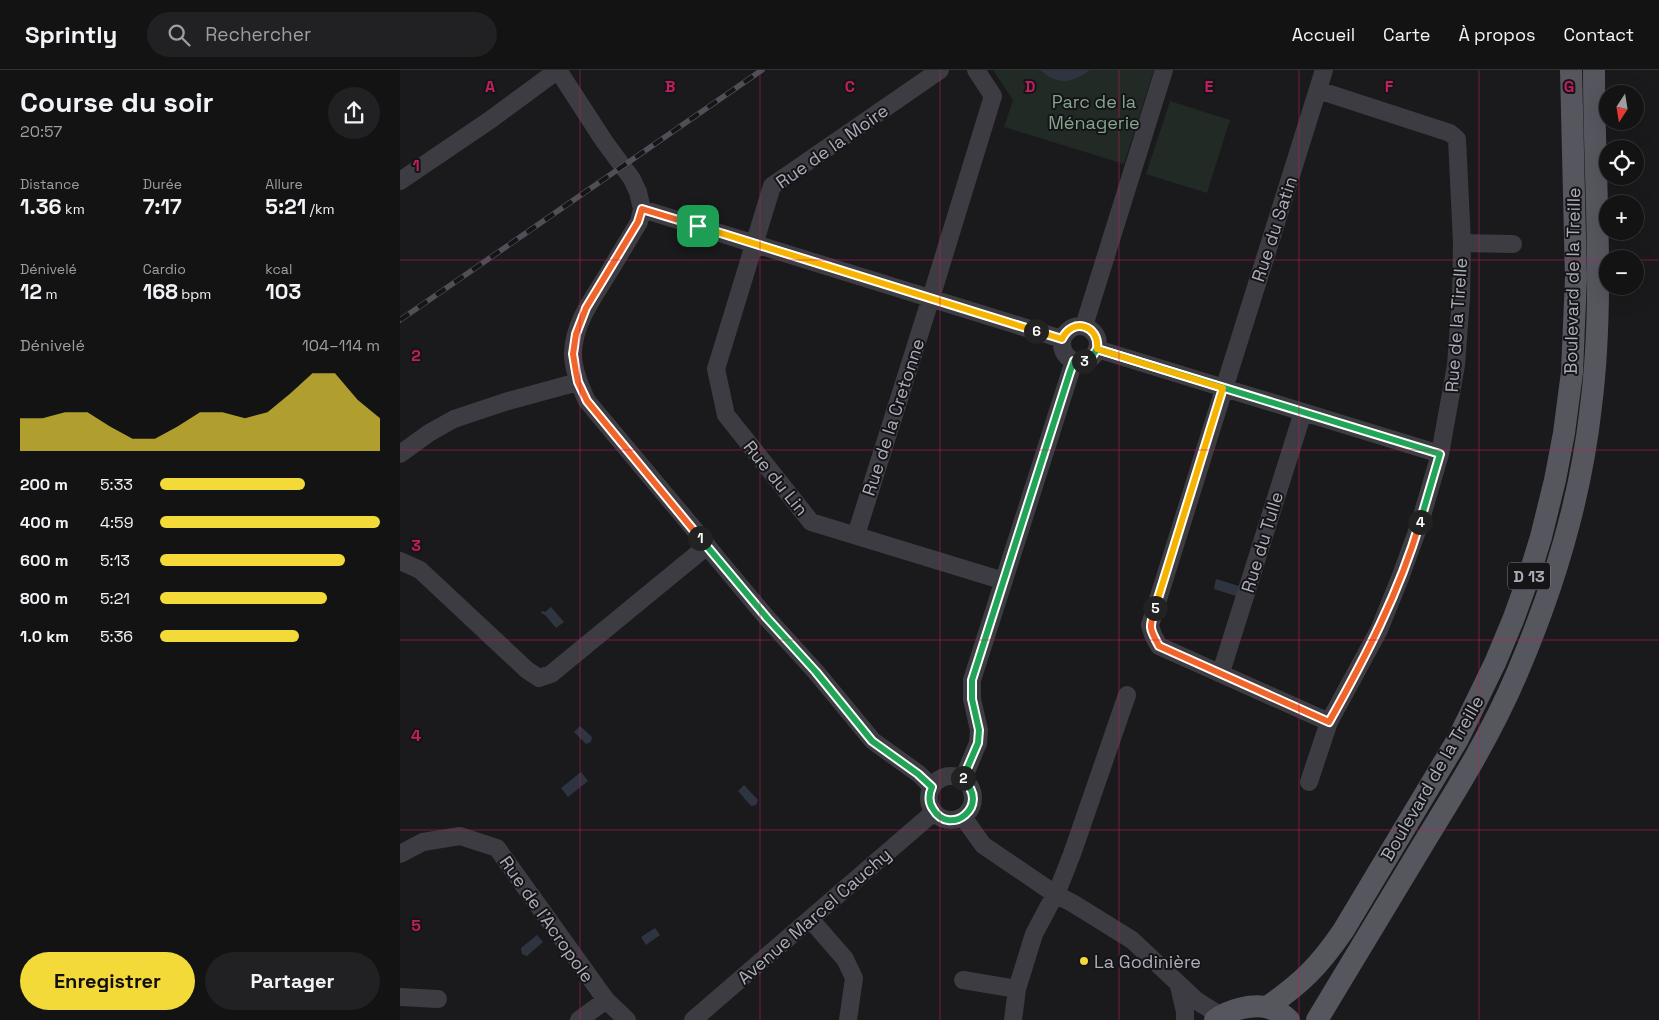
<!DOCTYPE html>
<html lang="fr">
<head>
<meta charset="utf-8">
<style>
	:root { --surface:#141314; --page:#212022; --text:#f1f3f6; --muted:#9d9ea0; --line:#333234; --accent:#f3da39 }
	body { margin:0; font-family:"Space Grotesk",sans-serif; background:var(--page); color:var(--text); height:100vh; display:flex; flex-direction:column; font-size:19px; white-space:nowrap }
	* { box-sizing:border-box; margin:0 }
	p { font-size:16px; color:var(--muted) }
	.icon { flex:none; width:28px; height:28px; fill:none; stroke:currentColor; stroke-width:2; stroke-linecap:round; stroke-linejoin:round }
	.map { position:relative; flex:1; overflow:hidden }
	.side { display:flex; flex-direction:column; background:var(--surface); width:400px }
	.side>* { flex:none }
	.needle { width:32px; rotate:192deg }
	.fabs { position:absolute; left:1199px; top:15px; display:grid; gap:10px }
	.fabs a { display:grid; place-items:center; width:45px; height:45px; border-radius:50%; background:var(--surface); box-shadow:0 5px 20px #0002,0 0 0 1px var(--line); font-size:25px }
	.pin { position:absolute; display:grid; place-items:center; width:42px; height:42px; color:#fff; margin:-21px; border-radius:10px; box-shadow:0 2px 8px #0006 }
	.km { position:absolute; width:25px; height:25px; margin:-12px; border-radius:50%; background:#222; color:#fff; font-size:14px; line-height:25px; text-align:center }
	.round { display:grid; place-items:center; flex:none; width:52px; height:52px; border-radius:26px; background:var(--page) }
	.head { display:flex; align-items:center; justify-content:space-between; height:85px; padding:0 20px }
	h1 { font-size:28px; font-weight:700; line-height:38px }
	.stats { display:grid; grid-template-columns:repeat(3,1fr); gap:8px; height:85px; padding:5px 20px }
	.stats div { display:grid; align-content:center }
	.stats b { font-size:21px; font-weight:700 }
	.stats small { font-size:14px; font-weight:400 }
	.stats p { font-size:14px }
	.chart { height:140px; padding:10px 20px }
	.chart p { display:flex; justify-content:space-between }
	.chart svg { width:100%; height:90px; margin-top:5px; fill:var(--accent); opacity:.7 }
	.primary-button { display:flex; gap:10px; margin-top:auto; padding:10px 20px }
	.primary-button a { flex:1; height:58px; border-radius:30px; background:var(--accent); color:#111; font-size:20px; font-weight:700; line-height:58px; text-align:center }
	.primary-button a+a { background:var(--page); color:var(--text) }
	ul { padding:0 20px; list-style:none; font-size:16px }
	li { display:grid; grid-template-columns:80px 60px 1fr; align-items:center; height:38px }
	li i { height:12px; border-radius:6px; background:var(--accent) }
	header { display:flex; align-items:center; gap:30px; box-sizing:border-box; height:70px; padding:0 25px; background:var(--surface); border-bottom:1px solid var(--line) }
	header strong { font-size:24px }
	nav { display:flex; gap:28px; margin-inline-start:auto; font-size:18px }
	.search { width:350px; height:45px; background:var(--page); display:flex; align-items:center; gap:12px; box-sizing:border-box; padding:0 18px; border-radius:28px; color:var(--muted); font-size:19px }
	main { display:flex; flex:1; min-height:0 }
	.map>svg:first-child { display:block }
	.green { fill:#212a24 }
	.water { fill:#2f3540 }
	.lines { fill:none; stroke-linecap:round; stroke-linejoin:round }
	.minor { stroke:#3c3c42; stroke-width:18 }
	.major { stroke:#56565f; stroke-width:22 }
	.rail-casing { stroke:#4f4f57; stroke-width:5.5 }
	.rail { stroke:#151416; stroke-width:4; stroke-dasharray:11; stroke-linecap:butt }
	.split-1-casing { stroke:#fff; stroke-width:10 }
	.split-2-casing { stroke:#fff; stroke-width:10 }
	.split-3-casing { stroke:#fff; stroke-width:10 }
	.split-4-casing { stroke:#fff; stroke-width:10 }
	.split-5-casing { stroke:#fff; stroke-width:10 }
	.split-6-casing { stroke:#fff; stroke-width:10 }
	.split-7-casing { stroke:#fff; stroke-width:10 }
	.split-1 { stroke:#f0652b; stroke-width:6 }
	.split-2 { stroke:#22a559; stroke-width:6 }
	.split-3 { stroke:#22a559; stroke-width:6 }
	.split-4 { stroke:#22a559; stroke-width:6 }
	.split-5 { stroke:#f0652b; stroke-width:6 }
	.split-6 { stroke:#f5b400; stroke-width:6 }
	.split-7 { stroke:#f5b400; stroke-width:6 }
	.grid { fill:none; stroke:#c11f60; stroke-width:1; stroke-opacity:0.55 }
	.poi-dot { fill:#f3da39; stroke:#151416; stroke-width:2 }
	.labels { text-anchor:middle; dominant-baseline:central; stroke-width:4; stroke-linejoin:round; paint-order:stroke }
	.shield { fill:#151416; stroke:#7f7f8a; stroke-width:1 }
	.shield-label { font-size:16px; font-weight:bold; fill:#acadbb }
	.park-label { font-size:18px; fill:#83a68c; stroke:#151416 }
	.street-label { font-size:18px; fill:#acadbb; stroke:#151416 }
	.poi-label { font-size:18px; fill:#acadbb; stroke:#151416; text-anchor:start }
	.grid-label { font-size:16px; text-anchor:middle; font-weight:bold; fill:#c11f60; stroke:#151416; stroke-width:4; stroke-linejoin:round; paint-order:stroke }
</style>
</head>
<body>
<header>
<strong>Sprintly</strong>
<div class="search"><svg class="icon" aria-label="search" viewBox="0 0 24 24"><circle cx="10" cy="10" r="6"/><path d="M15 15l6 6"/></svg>Rechercher</div>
<nav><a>Accueil</a><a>Carte</a><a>À propos</a><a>Contact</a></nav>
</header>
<main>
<section class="side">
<div class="head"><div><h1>Course du soir</h1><p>20:57</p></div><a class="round"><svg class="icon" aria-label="share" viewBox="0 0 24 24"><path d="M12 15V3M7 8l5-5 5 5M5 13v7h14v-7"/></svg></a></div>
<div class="stats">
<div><p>Distance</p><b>1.36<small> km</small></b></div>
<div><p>Durée</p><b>7:17</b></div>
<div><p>Allure</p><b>5:21<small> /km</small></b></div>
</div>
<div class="stats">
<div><p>Dénivelé</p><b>12<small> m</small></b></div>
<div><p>Cardio</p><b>168<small> bpm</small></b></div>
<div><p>kcal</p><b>103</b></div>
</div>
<div class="chart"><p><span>Dénivelé</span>104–114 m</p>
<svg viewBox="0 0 160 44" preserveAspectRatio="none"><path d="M0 44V28L10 28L20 25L30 25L40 32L50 38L60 38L70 32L80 25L90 25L100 28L110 25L120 16L130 6L140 6L150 19L160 28V44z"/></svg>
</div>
<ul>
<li><b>200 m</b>5:33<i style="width:66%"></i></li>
<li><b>400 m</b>4:59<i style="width:100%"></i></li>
<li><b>600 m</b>5:13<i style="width:84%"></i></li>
<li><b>800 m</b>5:21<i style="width:76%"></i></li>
<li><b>1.0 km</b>5:36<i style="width:63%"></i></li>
</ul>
<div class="primary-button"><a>Enregistrer</a><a>Partager</a></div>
</section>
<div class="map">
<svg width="1259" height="950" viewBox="0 0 1259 950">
	<rect width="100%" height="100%" fill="#1a191b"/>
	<path class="green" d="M593,0H754L724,94L604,57L613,30Z
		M770,31L830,50L807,123L746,104Z"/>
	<path class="water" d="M640,0H690C671,14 658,15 640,0Z
		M816,509L839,516L836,526L814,519Z
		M151,537L164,552L156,558L145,545L141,543L142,541L145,542Z
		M180,656L192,667L191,672L186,674L174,662Z
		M181,702L188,711L168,727L161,718Z
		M344,715L358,730L356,735L351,736L338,721Z
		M255,858L260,865L246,875L241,867Z
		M137,865L143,872L127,886L122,884L121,878Z"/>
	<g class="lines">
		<path class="minor" d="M158,0L204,71L232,109L238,122L242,139L239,152C229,169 219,185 209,202C194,227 174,252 173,283C173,300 180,316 187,331L294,459L316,487L367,548L416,602L473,671L519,704L532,717
			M540,0L372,116L316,299L326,345L411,452L604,511
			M924,0L750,555L753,565L759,576L929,652
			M0,111L90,50L158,0
			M242,139L662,269
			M1062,173L1113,174
			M684,256L764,0
			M662 274a18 18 0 1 1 36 0a18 18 0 1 1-36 0Z
			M697,279L1040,384
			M0,384L29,363L54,349L108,331L178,312
			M456,465L534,218L593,26L576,0
			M0,491L20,500L127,600L139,608L151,604L307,476
			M819,602L823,596L903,342
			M529 728a22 22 0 1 1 44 0a22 22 0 1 1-44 0Z
			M563,709L578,673L579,660L572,629V610L674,291
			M909,712L929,652L979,560L1000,508L1019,456L1040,384L1056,295L1061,228L1062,173L1057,69L1050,63L918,20
			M563,747L583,775L655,824L674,834L732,870L797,931L821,946
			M0,784L23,772L60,766L97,778L206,930L227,950
			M411,850L445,889L454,908L448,950
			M563,910L617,919
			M779,916L785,942V950
			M0,927L38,929
			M179,950L206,930
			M293,950L534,742
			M613,950L617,919L634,864L659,817L672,784L727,625"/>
		<path class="major" d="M867,937C902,913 919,896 943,861L1058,669L1095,593L1113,550L1129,506L1141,467L1155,410L1164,363L1172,302L1176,208L1171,0
			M815,950C828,940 853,933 869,938C876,940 884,945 889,950
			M917,950C953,890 989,831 1025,771C1059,716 1093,661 1118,601C1154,517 1181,427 1191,336C1205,225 1194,112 1194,0"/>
		<defs>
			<path id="rail" d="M0,250L362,0"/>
		</defs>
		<use href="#rail" class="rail-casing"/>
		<use href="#rail" class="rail"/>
	</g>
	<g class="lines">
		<defs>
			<path id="split-1" d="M298,156L242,139L238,152L186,238L176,264L173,284L176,302L178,312L187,331L300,468"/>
			<path id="split-2" d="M300,468L367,548L416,602L472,671L518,704L532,717C529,724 528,732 533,739C550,768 592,735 563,710V708"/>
			<path id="split-3" d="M563,708L578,673L579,660L572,629V610L670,302L674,291H684"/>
			<path id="split-4" d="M684,291L691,288L697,279L1040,384L1020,452"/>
			<path id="split-5" d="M755,538C749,558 749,558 759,576L929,652C965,588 999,523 1020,452"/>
			<path id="split-6" d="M636,261L662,269C672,247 700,255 697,279L823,318L755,538"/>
			<path id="split-7" d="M298,156L636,261"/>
		</defs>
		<use href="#split-1" class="split-1-casing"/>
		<use href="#split-2" class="split-2-casing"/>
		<use href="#split-3" class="split-3-casing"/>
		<use href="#split-4" class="split-4-casing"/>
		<use href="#split-5" class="split-5-casing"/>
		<use href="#split-6" class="split-6-casing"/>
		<use href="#split-7" class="split-7-casing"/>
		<use href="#split-1" class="split-1"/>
		<use href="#split-2" class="split-2"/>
		<use href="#split-3" class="split-3"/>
		<use href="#split-4" class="split-4"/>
		<use href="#split-5" class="split-5"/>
		<use href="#split-6" class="split-6"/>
		<use href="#split-7" class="split-7"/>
	</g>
	<path class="grid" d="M180,0V950M360,0V950M540,0V950M719,0V950M899,0V950M1079,0V950M0,190H1208M1235,190H1259M0,380H1259M0,570H1259M0,760H1259"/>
	<circle class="poi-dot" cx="684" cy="891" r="5"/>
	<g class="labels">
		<rect class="shield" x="1108" y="492.5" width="42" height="27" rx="4"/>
		<g class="shield-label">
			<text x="1129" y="506">D 13</text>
		</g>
		<g class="park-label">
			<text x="694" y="31">Parc de la<tspan x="694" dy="21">Ménagerie</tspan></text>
		</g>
		<g class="street-label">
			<text transform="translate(432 76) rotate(-35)">Rue de la Moire</text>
			<text transform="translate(874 159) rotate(-72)">Rue du Satin</text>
			<text transform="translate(1172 211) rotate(-89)">Boulevard de la Treille</text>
			<text transform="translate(1056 255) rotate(-86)">Rue de la Tirelle</text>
			<text transform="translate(493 347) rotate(-72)">Rue de la Cretonne</text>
			<text transform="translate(376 408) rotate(51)">Rue du Lin</text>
			<text transform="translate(862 472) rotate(-73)">Rue du Tulle</text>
			<text transform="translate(1032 708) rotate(-60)">Boulevard de la Treille</text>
			<text transform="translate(414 846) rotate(-41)">Avenue Marcel Cauchy</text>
			<text transform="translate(147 849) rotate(55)">Rue de l’Acropole</text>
		</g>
		<g class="poi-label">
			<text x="694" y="891">La Godinière</text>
		</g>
	</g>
	<g class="grid-label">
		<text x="90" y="22">A</text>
		<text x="270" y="22">B</text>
		<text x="450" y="22">C</text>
		<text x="630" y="22">D</text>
		<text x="809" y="22">E</text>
		<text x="989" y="22">F</text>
		<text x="1169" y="22">G</text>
		<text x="16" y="101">1</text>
		<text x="16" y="291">2</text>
		<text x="16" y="481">3</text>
		<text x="16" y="671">4</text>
		<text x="16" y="861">5</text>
	</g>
</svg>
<div class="fabs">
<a><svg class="needle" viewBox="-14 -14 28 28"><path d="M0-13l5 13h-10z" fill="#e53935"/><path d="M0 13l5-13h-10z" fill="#9d9ea0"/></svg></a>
<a><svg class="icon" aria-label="locate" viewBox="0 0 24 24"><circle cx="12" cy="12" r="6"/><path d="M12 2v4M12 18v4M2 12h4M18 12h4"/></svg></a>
<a>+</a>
<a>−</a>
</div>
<div class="pin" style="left:298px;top:156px;background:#1e9e55"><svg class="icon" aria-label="arrive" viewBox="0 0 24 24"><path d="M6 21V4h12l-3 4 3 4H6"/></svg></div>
<b class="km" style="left:300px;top:468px">1</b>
<b class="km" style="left:563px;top:708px">2</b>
<b class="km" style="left:684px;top:291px">3</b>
<b class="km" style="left:1020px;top:452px">4</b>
<b class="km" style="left:755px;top:538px">5</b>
<b class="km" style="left:636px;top:261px">6</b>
</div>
</main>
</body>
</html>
